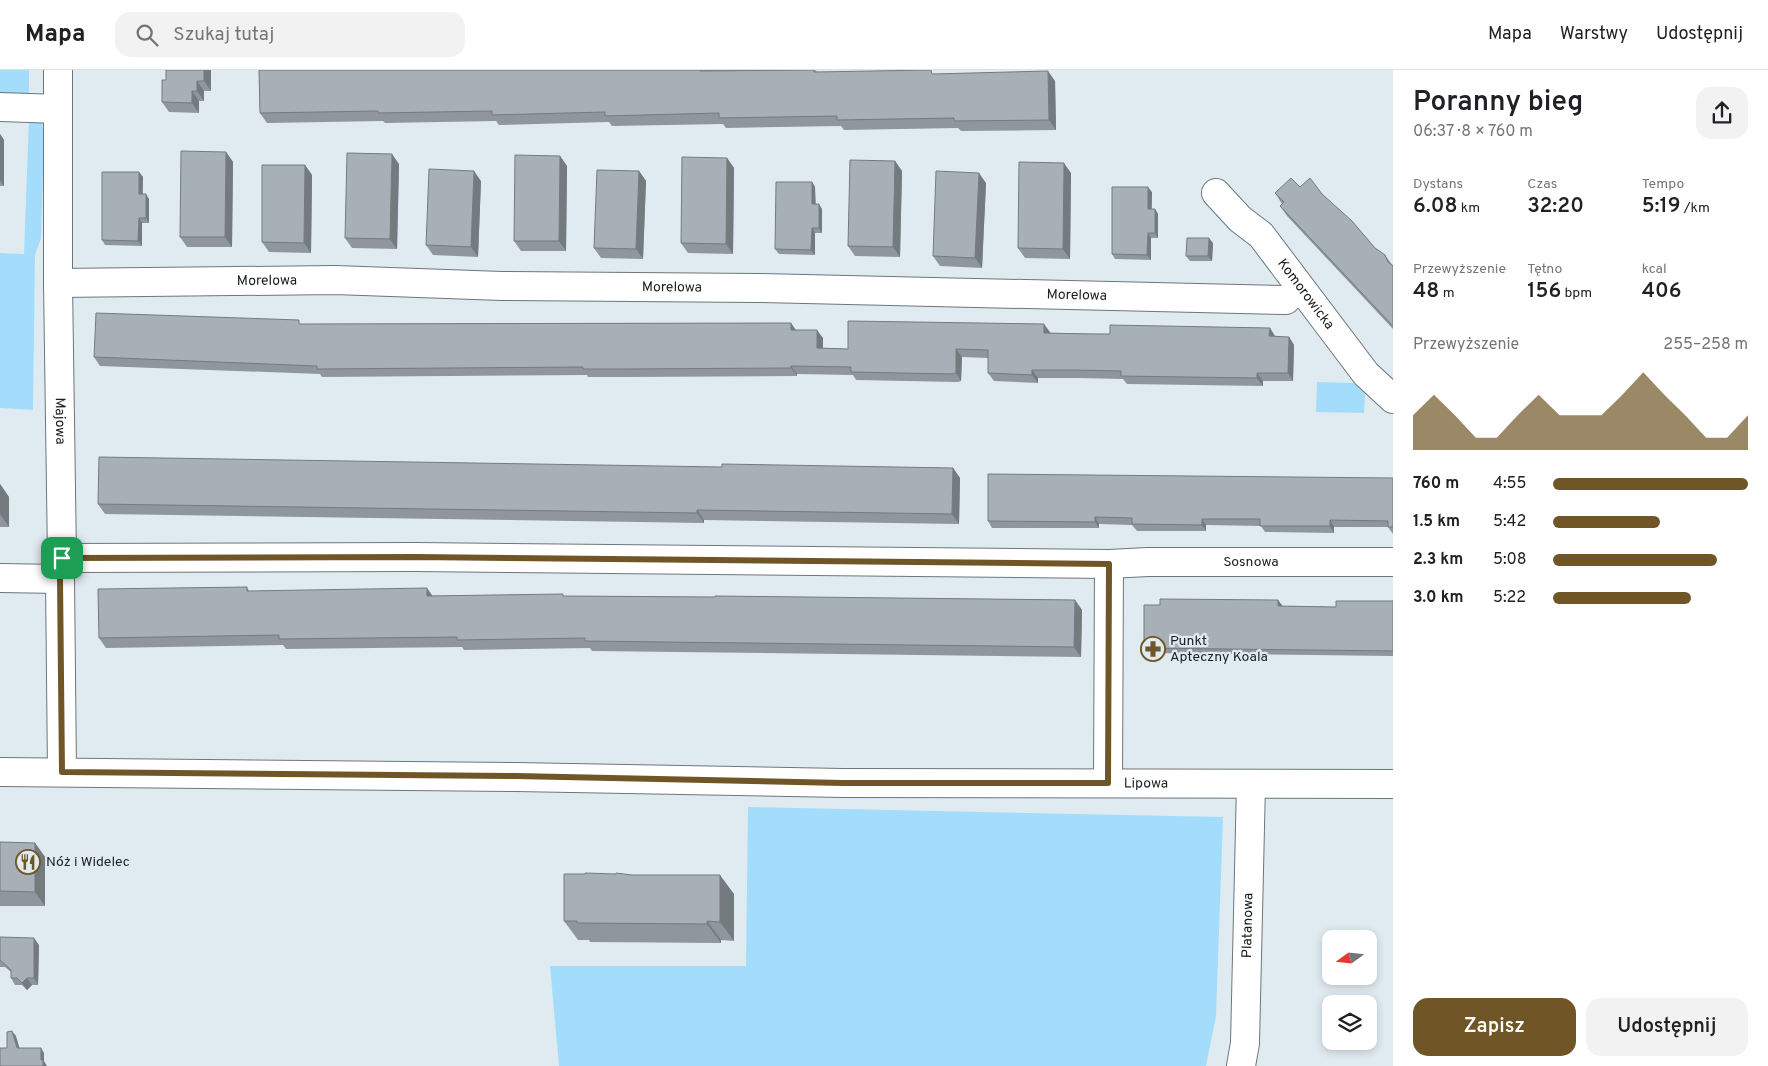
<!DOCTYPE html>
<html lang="pl">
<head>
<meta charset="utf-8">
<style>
	:root { --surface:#fff; --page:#f2f2f2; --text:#202124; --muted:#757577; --line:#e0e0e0; --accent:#705627 }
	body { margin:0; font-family:Overpass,sans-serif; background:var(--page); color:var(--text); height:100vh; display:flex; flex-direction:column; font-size:19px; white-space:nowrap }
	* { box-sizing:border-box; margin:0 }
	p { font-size:16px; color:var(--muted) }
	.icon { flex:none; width:28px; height:28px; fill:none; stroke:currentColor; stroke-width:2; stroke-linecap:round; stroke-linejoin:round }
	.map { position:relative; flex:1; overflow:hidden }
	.side { display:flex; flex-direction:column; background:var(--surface); width:375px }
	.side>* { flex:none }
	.needle { width:32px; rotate:255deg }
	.tools { position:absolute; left:1322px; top:860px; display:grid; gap:10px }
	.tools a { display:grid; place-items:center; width:55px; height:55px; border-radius:10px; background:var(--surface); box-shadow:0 2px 8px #0003; font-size:25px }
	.pin { position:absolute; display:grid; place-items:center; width:42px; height:42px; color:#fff; margin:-21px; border-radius:10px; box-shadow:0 2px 8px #0006 }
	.round { display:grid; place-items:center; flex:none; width:52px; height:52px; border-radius:15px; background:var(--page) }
	.head { display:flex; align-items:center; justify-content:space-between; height:85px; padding:0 20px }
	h1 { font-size:28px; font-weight:600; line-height:38px }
	.stats { display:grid; grid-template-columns:repeat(3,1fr); gap:8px; height:85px; padding:5px 20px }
	.stats div { display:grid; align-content:center }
	.stats b { font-size:21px; font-weight:600 }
	.stats small { font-size:14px; font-weight:400 }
	.stats p { font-size:14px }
	.chart { height:140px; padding:10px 20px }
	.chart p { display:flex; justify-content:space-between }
	.chart svg { width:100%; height:90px; margin-top:5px; fill:var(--accent); opacity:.7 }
	.cta { display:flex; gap:10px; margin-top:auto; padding:10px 20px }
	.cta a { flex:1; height:58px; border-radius:15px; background:var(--accent); color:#fff; font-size:20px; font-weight:600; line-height:58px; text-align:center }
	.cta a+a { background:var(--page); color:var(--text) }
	ul { padding:0 20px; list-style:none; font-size:16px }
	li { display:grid; grid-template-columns:80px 60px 1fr; align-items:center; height:38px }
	li i { height:12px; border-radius:6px; background:var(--accent) }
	header { display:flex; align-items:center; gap:30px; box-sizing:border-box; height:70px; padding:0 25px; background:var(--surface); border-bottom:1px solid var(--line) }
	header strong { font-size:24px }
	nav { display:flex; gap:28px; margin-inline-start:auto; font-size:18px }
	.search { width:350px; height:45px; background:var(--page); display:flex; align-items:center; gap:12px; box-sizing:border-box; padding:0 18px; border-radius:15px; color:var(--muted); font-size:19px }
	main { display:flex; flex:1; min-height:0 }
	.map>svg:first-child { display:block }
	.green { fill:#a3ddfb }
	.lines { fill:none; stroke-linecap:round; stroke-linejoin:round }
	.minor-casing { stroke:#6c767b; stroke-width:30 }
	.minor { stroke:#fff; stroke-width:28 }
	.wall { fill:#8f979d }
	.shaded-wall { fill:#747b7f }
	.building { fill:#a6b0b6; stroke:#747b7f }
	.route-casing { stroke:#fff; stroke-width:10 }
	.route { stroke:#705627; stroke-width:6 }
	.labels { text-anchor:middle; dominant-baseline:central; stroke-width:4.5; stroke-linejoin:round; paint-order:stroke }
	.street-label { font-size:14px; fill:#1a1e20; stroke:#e0ebf1 }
	.poi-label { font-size:14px; fill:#1a1e20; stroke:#e0ebf1; text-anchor:start }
</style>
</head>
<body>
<header>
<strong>Mapa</strong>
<div class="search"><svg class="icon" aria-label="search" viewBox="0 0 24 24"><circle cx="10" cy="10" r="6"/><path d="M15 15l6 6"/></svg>Szukaj tutaj</div>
<nav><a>Mapa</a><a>Warstwy</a><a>Udostępnij</a></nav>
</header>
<main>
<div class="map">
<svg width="1393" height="996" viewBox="0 0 1393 996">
	<rect width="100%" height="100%" fill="#e0ebf1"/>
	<path class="green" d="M0,0H29V28H0Z
		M29,49L42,51L44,69L41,168L35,185L33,340L0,338V183L24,184Z
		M1317,312L1355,313L1365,323L1364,343L1316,342Z
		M748,737L1223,747L1216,946L1206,996H559L550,896H746Z"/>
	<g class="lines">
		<defs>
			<g id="minor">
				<path id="s1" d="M58,0V213L62,488L60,509L62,702"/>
				<path d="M0,37L58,39"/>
				<path id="s2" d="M1216,123L1240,149L1261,165L1366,304L1393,329"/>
				<path id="s3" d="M58,213L335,210L502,216L759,218L1286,230"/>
				<path id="s4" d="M62,488L415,487L1109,494L1148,492H1393"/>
				<path d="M0,508L60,509"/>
				<path id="s5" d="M0,702L516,707L843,713L1393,714"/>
				<path d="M1108,713L1109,494"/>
				<path id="s6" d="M1241,996L1245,973L1251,714"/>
			</g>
		</defs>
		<use href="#minor" class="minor-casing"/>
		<use href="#minor" class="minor"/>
	</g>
	<path class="wall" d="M166,0H211V21H204V31H199V43L169,42L162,32L166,10Z
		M259,0H815L817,2L934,4L1055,11L1056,60L961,61L958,58L844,60L841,56L726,58L723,54L612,56L609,52L499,55L496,51L385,53L383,51L267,53L260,43Z
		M0,64L4,70V116H0Z
		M226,82L233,92L232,177H187L180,167Z
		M560,86L567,96L566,181H521L514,171Z
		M727,88L734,98L733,184L688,183L681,173Z
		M895,91L902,101L900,187L855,186L848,176Z
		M399,94L397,179L352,178L345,168Z
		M305,95L312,105L311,183L269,182L262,172Z
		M639,101L646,111L643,189L601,188L594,178Z
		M139,102L143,107V124L149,129V153H142V176L105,175L102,170Z
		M1071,103L1070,189L1025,188L1018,178Z
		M481,111L478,187L433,185L426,175Z
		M812,112L815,117V134L822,139V163H815V185L779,184L775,179Z
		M986,113L982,198L940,196L933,186Z
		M1300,117L1322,124L1375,178L1385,185L1393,196V259L1287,146L1280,136L1282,134L1275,123Z
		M1152,122V139H1155L1158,144V168H1151V190L1115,189L1112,184Z
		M1213,173L1212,191H1190L1186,186Z
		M791,253L796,260L823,268V278L848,279L1050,262V263L1110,264L1270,258L1275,267H1289L1294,275L1293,311H1263V316L1127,314L1123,309L1079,308H1038V313L994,311L988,303V288L962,287L961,311L958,312L856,310L853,305L797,304V306L627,307H588L587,305L322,307L320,304L100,296L94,287L302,254Z
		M722,397L953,398L960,408L959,454L704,450V453L105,444L98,434Z
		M1393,408V464L1388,457H1334V463L1265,462L1261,456L1206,455V461H1137L1132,455L1099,454V458H992L988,451Z
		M0,414L9,427V457H0Z
		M247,517L249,521L432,526H565L1075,530L1082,540L1081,587L592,581L590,578L464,580L462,577L286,579L283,575L106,578L99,568Z
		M1278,530L1282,536L1336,537L1393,531V586L1148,583L1144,578L1160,535Z
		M0,772L35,773L45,787V836H0Z
		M734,824V871L721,870V873L590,872L589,870H578L564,851Z
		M0,867L39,875L38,915H32L27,920L22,915H15L11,908V902L5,897H0Z"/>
	<path class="shaded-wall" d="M204,0H211V21L204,11Z
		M1048,1L1055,11L1056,60L1049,50Z
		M197,11L204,21V31L197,21Z
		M192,21L199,31V43L192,33Z
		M0,64L4,70V116L0,110Z
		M226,82L233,92L232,177L225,167Z
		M392,84L399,94L397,179L390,169Z
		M560,86L567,96L566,181L559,171Z
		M727,88L734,98L733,184L726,174Z
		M895,91L902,101L900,187L893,177Z
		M1064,93L1071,103L1070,189L1063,179Z
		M305,95L312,105L311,183L304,173Z
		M474,101L481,111L478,187L471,177Z
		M639,101L646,111L643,189L636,179Z
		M139,102L143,107L142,129L139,124Z
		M979,103L986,113L982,198L975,188Z
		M812,112L815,117L816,139L812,134Z
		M1148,117L1152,122L1151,144L1148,139Z
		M146,124L149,129V153L146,148Z
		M819,134L822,139V163L819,158Z
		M1155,139L1158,144V168L1155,163Z
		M139,148L142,153V176L138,171Z
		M812,158L815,163V185L811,180Z
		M1148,163L1151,168V190L1147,185Z
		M1209,168L1213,173L1212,191L1208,186Z
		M791,253L796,261L791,260Z
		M1044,254L1050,262V271L1044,263Z
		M1270,258L1275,266V274L1269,266Z
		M817,260L823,268V286L817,278Z
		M1289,267L1294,275L1293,311L1288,303Z
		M956,279L962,287L961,311L956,303Z
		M791,296L797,304V306L791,298Z
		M1032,300L1038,308V313L1032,305Z
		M1257,303L1263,311V316L1257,308Z
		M953,398L960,408L959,454L952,444Z
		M0,414L9,427V457L0,444Z
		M697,440L704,450V453L697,443Z
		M1095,447L1099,454V458L1095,452Z
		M1202,449L1206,455V461L1202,455Z
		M1330,450L1334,457V463L1330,456Z
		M427,518L434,528L427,526Z
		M1075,530L1082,540L1081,587L1074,577Z
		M1278,530L1282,535V541L1278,536Z
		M35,773L45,787V836L35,822Z
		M720,805L734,824V871L720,852Z
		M707,851L721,870V873L707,854Z
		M34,868L39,875L38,915L34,908Z
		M27,908L32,915L27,920L22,913Z
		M12,961L16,966L21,983L17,978Z
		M41,978L44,983V991L47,996H43L41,990Z"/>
	<path class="building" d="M166,0H204V11H197V21H192V33L162,32V10H166Z
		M259,0H700V1L814,0V2L931,0L932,4L1048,1L1049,50L954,51V48L837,50V46L719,48V43L605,46V42L492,45V41L378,43V41L260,43Z
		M181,81L226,82L225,167H180Z
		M347,83L392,84L390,169L345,168Z
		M515,85L560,86L559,171H514Z
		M682,87L727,88L726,174L681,173Z
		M850,90L895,91L893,177L848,176Z
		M1019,92L1064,93L1063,179L1018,178Z
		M262,95H305L304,173L262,172Z
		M429,99L474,101L471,177L426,175Z
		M597,100L639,101L636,179L594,178Z
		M936,101L979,103L975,188L933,186Z
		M102,102H139V124H146V148H139L138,171L102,170Z
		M1291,108L1300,117L1310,108L1322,124L1352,151L1375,178L1385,185L1388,192L1393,196V256L1280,136L1284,132L1275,123Z
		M776,112H812V134H819V158H812L811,180L775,179Z
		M1112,117H1148V139H1155V163H1148L1147,185L1112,184Z
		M1187,168H1209L1208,186H1186Z
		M96,243L299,250V254L791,253V260H817V278L848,279V251L1044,254V263L1091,264H1110V255L1270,258L1269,266L1289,267L1288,303H1257V308L1121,306V301L1074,300H1032V305L988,303V280L956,279V303L952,304L851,302V297L791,296V298L621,299H583V297L317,299V296L94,287Z
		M99,387L722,397V394L953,398L952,444L697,440V443L98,434Z
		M988,404L1393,408V457H1388V451L1330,450V456H1260V449H1202V455L1132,454V448L1095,447V452L988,451Z
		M247,517V521L427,518V526L563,524V526L715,527V526L1075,530L1074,577L585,571V568L457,570V567L279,569V565L99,568L98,519Z
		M1160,529L1278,530V536L1336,537V531H1393V581L1144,578V535H1160Z
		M0,772L35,773V822L0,821Z
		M585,803L616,804V803L632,805H720V852L707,851V854L577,853V851H564V804H585Z
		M0,867L34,868V908H27L22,913L17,908H11V900L0,890Z
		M12,961L17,978H41V990H43V996H0V978H7V962Z"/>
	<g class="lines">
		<defs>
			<path id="route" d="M415,487L1109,494L1108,713H843L516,706L62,702L60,509L62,488Z"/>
		</defs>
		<use href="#route" class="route-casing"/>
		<use href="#route" class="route"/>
	</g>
	<defs>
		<symbol id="pharmacy-ring" viewBox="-11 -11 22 22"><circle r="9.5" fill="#e0ebf1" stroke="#705627" stroke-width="1.5"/><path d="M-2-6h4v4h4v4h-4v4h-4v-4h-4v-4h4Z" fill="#705627"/></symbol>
		<symbol id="restaurant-ring" viewBox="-11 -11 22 22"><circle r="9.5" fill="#e0ebf1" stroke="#705627" stroke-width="1.5"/><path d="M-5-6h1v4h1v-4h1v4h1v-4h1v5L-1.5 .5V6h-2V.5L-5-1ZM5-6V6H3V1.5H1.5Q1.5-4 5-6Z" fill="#705627"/></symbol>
	</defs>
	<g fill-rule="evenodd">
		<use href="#pharmacy-ring" x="1139" y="565" width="28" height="28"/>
		<use href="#restaurant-ring" x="14" y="778" width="28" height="28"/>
	</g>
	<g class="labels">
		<g class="street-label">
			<text stroke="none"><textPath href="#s3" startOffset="209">Morelowa</textPath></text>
			<text stroke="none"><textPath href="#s3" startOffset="614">Morelowa</textPath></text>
			<text stroke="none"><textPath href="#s2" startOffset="136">Komorowicka</textPath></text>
			<text stroke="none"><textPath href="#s3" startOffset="1019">Morelowa</textPath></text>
			<text stroke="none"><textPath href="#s1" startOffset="351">Majowa</textPath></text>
			<text stroke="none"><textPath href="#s4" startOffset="1189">Sosnowa</textPath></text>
			<text stroke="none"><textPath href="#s5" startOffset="1146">Lipowa</textPath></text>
			<text stroke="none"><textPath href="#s6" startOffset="141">Platanowa</textPath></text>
		</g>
		<g class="poi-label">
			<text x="1170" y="571">Punkt<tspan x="1170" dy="16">Apteczny Koala</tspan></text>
			<text x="46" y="792">Nóż i Widelec</text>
		</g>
	</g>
</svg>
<div class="tools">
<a><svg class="needle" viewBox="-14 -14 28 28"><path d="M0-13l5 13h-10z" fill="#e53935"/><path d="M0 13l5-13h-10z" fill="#757577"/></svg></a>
<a><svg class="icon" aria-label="layers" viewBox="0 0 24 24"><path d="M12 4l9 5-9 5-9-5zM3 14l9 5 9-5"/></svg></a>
</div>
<div class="pin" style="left:62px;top:488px;background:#1e9e55"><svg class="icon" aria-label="arrive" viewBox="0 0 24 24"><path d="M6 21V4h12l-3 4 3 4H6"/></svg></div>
</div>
<section class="side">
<div class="head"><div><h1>Poranny bieg</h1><p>06:37 · 8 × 760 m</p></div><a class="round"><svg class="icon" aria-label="share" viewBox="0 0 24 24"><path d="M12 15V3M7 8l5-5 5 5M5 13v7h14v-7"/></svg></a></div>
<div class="stats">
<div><p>Dystans</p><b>6.08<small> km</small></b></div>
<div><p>Czas</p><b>32:20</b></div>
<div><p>Tempo</p><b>5:19<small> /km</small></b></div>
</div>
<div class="stats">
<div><p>Przewyższenie</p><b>48<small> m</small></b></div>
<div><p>Tętno</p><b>156<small> bpm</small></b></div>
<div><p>kcal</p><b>406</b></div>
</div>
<div class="chart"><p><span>Przewyższenie</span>255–258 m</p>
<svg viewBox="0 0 160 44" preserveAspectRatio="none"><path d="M0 44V27L10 17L20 27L30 38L40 38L50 27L60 17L70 27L80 27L90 27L100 17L110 6L120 17L130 27L140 38L150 38L160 27V44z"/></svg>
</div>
<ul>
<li><b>760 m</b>4:55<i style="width:100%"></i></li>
<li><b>1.5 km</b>5:42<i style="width:55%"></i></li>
<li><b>2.3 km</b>5:08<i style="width:84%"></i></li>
<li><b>3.0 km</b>5:22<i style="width:71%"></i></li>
</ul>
<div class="cta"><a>Zapisz</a><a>Udostępnij</a></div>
</section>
</main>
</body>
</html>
